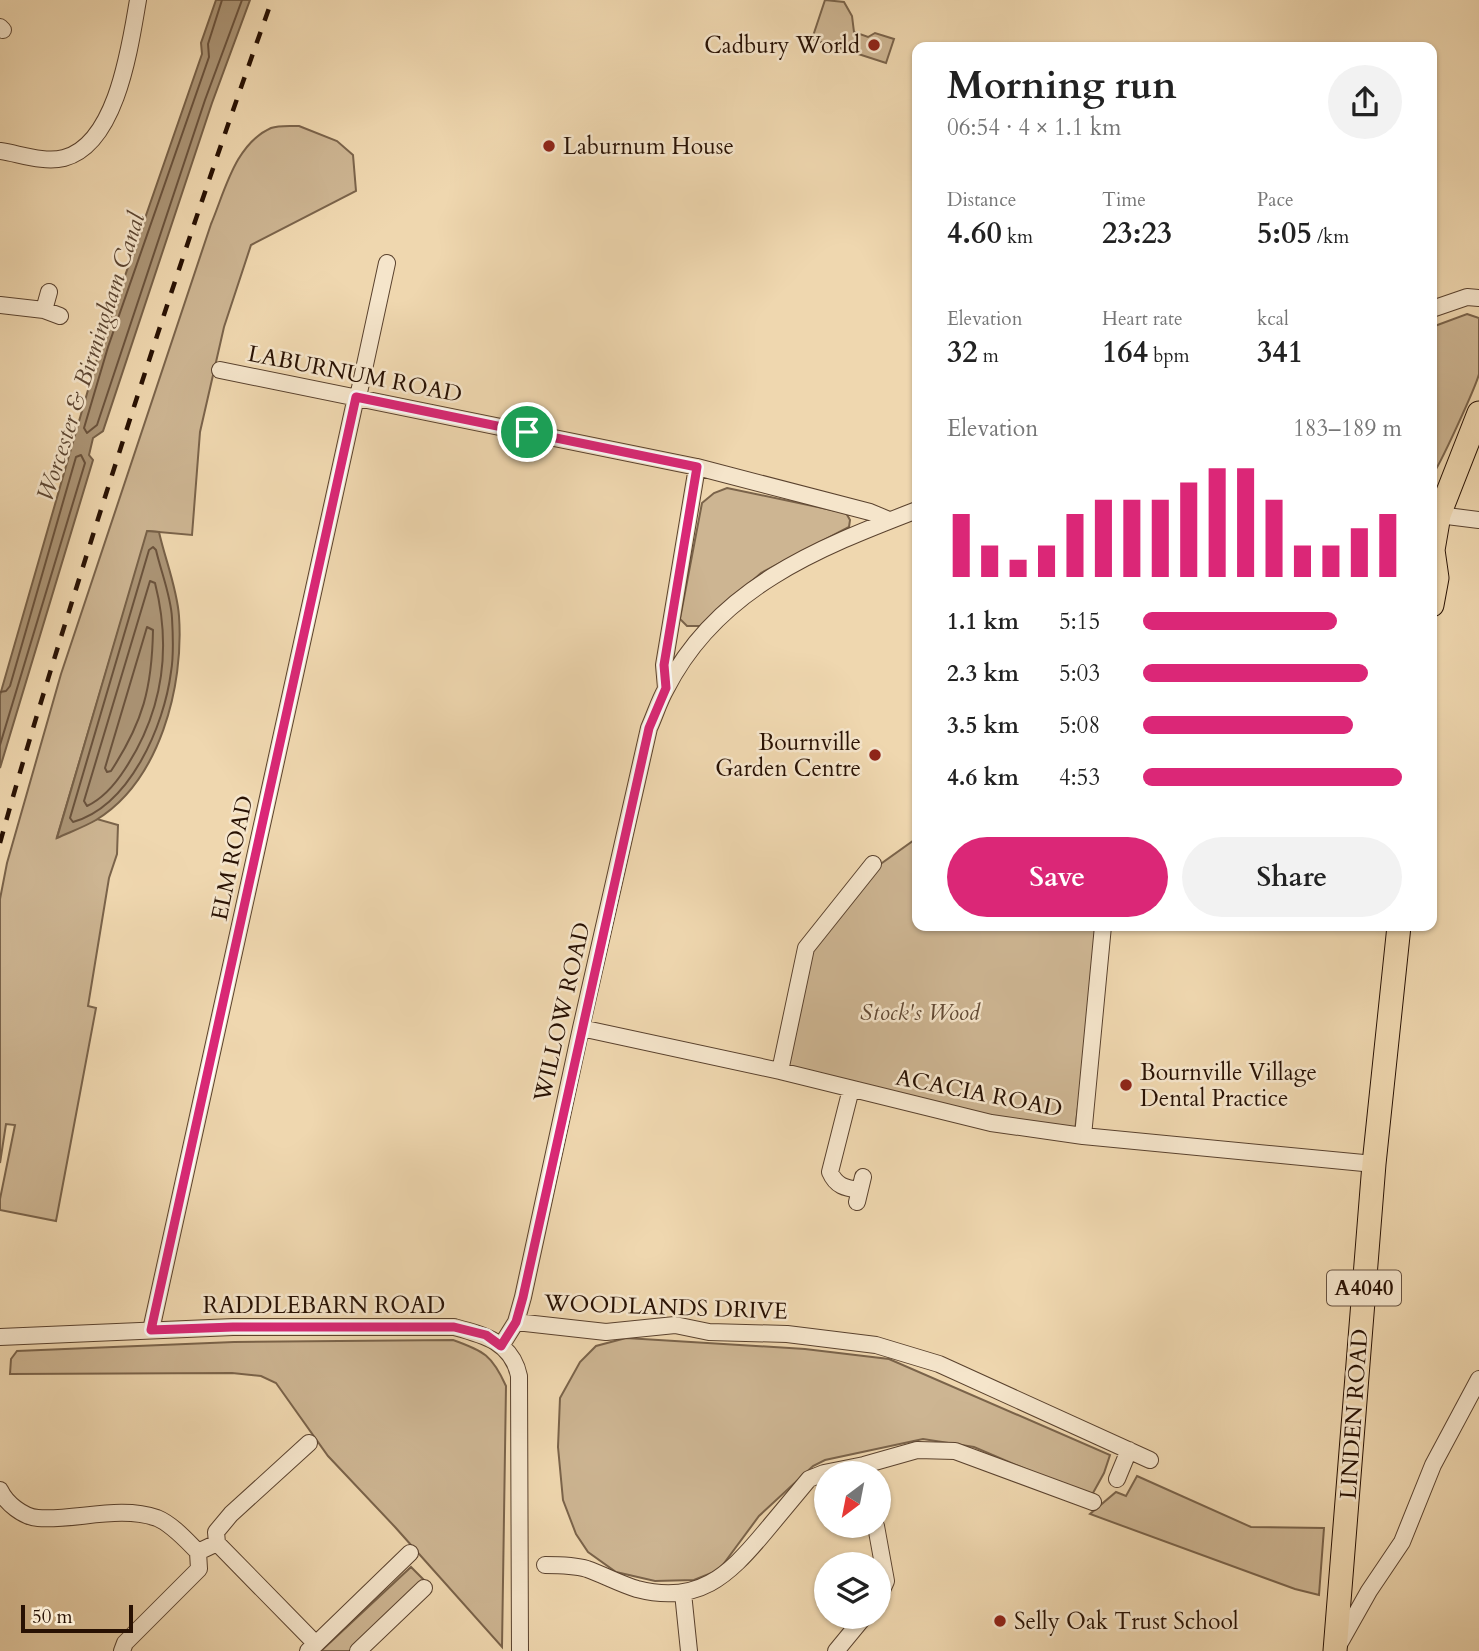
<!DOCTYPE html>
<html lang="en">
<head>
<meta charset="utf-8">
<style>
	:root { --surface:#fff; --page:#f2f2f2; --text:#222; --muted:#767676; --accent:#db2777 }
	body { margin:0; font-family:Cardo,serif; background:var(--page); color:var(--text); height:100vh; display:flex; flex-direction:column; font-size:26px; white-space:nowrap }
	* { box-sizing:border-box; margin:0 }
	p { font-size:23px; color:var(--muted) }
	.icon { flex:none; width:38px; height:38px; fill:none; stroke:currentColor; stroke-width:2; stroke-linecap:round; stroke-linejoin:round }
	.map { position:relative; flex:1; overflow:hidden }
	.sheet { position:absolute; left:912px; top:42px; width:525px; height:889px; display:flex; flex-direction:column; background:var(--surface); border-radius:14px; box-shadow:0 2px 5px #0004 }
	.sheet>* { flex:none }
	.needle { width:46px; rotate:212deg }
	.tools { position:absolute; left:814px; top:1461px; display:grid; gap:14px }
	.tools a { display:grid; place-items:center; width:77px; height:77px; border-radius:50%; background:var(--surface); box-shadow:0 2px 5px #0004; font-size:35px }
	.scale { position:absolute; left:21px; bottom:18px; width:112px; box-sizing:border-box; padding-left:7px; border:4px solid #281103; border-top:0; font-size:19px; line-height:24px; white-space:nowrap; color:#281103; -webkit-text-stroke:5px #f5e5cb; paint-order:stroke }
	.pin { position:absolute; display:grid; place-items:center; width:60px; height:60px; color:#fff; margin:-30px; border:4px solid #fff; border-radius:50%; box-shadow:0 2px 7px #0007 }
	.round { display:grid; place-items:center; flex:none; width:74px; height:74px; border-radius:37px; background:var(--page) }
	.overview { display:flex; align-items:center; justify-content:space-between; height:119px; padding:0 35px }
	h1 { font-size:38px; font-weight:700; line-height:52px }
	.metrics { display:grid; grid-template-columns:repeat(3,1fr); gap:10px; height:119px; padding:7px 35px }
	.metrics div { display:grid; align-content:center }
	.metrics b { font-size:30px; font-weight:700 }
	.metrics small { font-size:19px; font-weight:400 }
	.metrics p { font-size:19px }
	.chart { height:196px; padding:14px 35px }
	.chart p { display:flex; justify-content:space-between }
	.chart svg { width:100%; height:126px; margin-top:7px; stroke:var(--accent); stroke-width:6 }
	.action { display:flex; gap:14px; margin-top:auto; padding:14px 35px }
	.action a { flex:1; height:80px; border-radius:42px; background:var(--accent); color:#fff; font-size:28px; font-weight:700; line-height:80px; text-align:center }
	.action a+a { background:var(--page); color:var(--text) }
	ul { padding:0 35px; list-style:none; font-size:23px }
	li { display:grid; grid-template-columns:112px 84px 1fr; align-items:center; height:52px }
	li i { height:18px; border-radius:9px; background:var(--accent) }
	.map>svg:first-child { display:block }
	.green { fill:#cdb592; stroke:#7a634a; stroke-width:2 }
	.water { fill:#ab9475; stroke:#776047; stroke-width:2 }
	.lines { fill:none; stroke-linecap:round; stroke-linejoin:round }
	.shore { stroke:#6a523c; stroke-width:2 }
	.minor-casing { stroke:#5a422e; stroke-width:18 }
	.highway-casing { stroke:#281103; stroke-width:25 }
	.minor { stroke:#f5e5cb; stroke-width:16 }
	.highway { stroke:#efd7af; stroke-width:23 }
	.rail { stroke:#281103; stroke-width:4.5; stroke-dasharray:12 12; stroke-linecap:butt }
	.route-casing { stroke:#fff; stroke-width:14 }
	.route { stroke:#db2777; stroke-width:9 }
	.poi-dot { fill:#8f2418; stroke:#f5e5cb; stroke-width:2.5 }
	.labels { text-anchor:middle; dominant-baseline:central; stroke-width:5; stroke-linejoin:round; paint-order:stroke }
	.shield { fill:#f5e5cb; stroke:#66513f; stroke-width:2 }
	.shield-label { font-size:21px; font-weight:bold; fill:#281103 }
	.poi-label { font-size:23px; fill:#281103; stroke:#f5e5cb; text-anchor:start }
	.street-label { font-size:23px; fill:#281103; stroke:#f5e5cb }
	.park-label { font-size:23px; font-style:italic; fill:#624a35; stroke:#f5e5cb }
	.water-label { font-size:24px; font-style:italic; fill:#5c4531; stroke:#f5e5cb }
</style>
</head>
<body>
<div class="map">
<svg width="1479" height="1651" viewBox="0 0 1479 1651">
	<rect width="100%" height="100%" fill="#efd7af"/>
	<filter id="stains"><feTurbulence type="fractalNoise" baseFrequency=".00286" numOctaves="4"/><feColorMatrix values="0 0 0 0 .2 0 0 0 0 .09 0 0 0 0 .02 0 0 0 .5 -.17"/></filter>
	<radialGradient id="worn" r=".72"><stop offset=".6" stop-color="#630" stop-opacity="0"/><stop offset="1" stop-color="#630" stop-opacity=".3"/></radialGradient>
	<path class="green" d="M825,0L844,2L852,16L854,32L868,37L875,33L894,39L886,63L812,39Z
		M299,126L337,141L353,155L356,191L251,245L224,327L200,432L192,535L148,531L57,837L97,819L118,825L117,854L109,878L88,1006L96,1008L56,1221L0,1210V1199L15,1125L6,1124L0,1163V899L7,863L61,674L211,224C225,191 235,144 271,128C279,125 290,126 299,126Z
		M1467,314L1479,318C1479,335 1479,357 1479,374C1476,386 1439,468 1432,475V327Z
		M727,488L846,513L850,520L849,527L761,573L700,626H687L680,619L702,503L714,493Z
		M917,838V926H1102L1075,1130L991,1119L785,1068L810,950L875,868Z
		M626,1338L805,1349L889,1359L1110,1455L1104,1473L1093,1493H1082L974,1447L923,1439L825,1460L813,1466L759,1516L719,1570L694,1580L655,1581L616,1572L588,1552L576,1534L563,1500L558,1447L560,1398L580,1362L596,1346Z
		M453,1340C484,1351 492,1355 506,1386L502,1647L395,1527L328,1456L276,1383L261,1376L232,1373L10,1374L11,1359L17,1351L234,1342Z
		M1137,1476L1251,1527L1324,1528L1319,1595L1295,1589L1090,1514L1116,1492L1126,1496Z
		M411,1567L426,1582L351,1651H321Z"/>
	<path class="water" d="M216,0H250L212,103L103,431L93,438L89,455L93,460L0,768V695L101,345L202,54L201,43Z
		M147,531L159,532C165,559 177,588 179,616C184,686 160,781 96,820C84,827 70,832 57,838Z"/>
	<g class="lines">
		<path class="shore" d="M222,0L208,44L209,57L108,347L84,428L87,433L97,425L205,100L242,0
			M153,547L156,550C161,572 171,596 172,618C173,635 174,655 171,672C164,726 130,806 73,822L70,818L149,550Z
			M150,581L155,583C172,650 163,711 125,769C116,783 102,799 87,806L84,801Z
			M147,627L153,630C152,688 143,722 111,771L107,772L105,768Z
			M0,692L6,691L10,686L76,457L81,455L85,463L0,745"/>
		<defs>
			<path id="minor" d="M0,27L3,30
				M0,151C20,154 44,163 64,158C117,144 130,46 138,0
				M0,305L44,310L60,316
				M1432,309L1467,297L1479,298
				M44,310L49,292
				M220,370L697,467L870,512L889,520
				M358,397L387,263
				M1439,515L1479,520
				M666,688L664,665L697,467
				M581,1028L780,1071L991,1123L1083,1136L1374,1164
				M780,1071L806,948L873,864
				M851,1089L830,1172C836,1186 845,1188 859,1190
				M1083,1136L1103,926
				M857,1202L863,1177
				M516,1322L606,1332L675,1325L709,1332L787,1334L876,1345L939,1364L1150,1460
				M151,1330L356,397
				M0,1337L233,1327H454C484,1335 512,1342 519,1376L520,1651
				M501,1346L516,1322L523,1297L581,1028L649,728C655,715 659,701 666,689C717,588 818,548 917,510
				M1117,1479L1129,1450
				M0,1490C6,1503 23,1517 38,1518C74,1521 120,1505 157,1518C172,1524 187,1541 198,1552
				M876,1526L886,1581L878,1599
				M217,1543L316,1644L308,1651
				M545,1565C559,1565 574,1565 587,1569C604,1575 620,1584 637,1589C698,1605 728,1576 764,1533C779,1515 794,1497 809,1479L824,1473L864,1465L917,1450L955,1451L1093,1502
				M683,1593L689,1651
				M316,1644L410,1553
				M1338,1646L1369,1591L1402,1542L1433,1465L1479,1379
				M122,1651L125,1643L199,1569L198,1552L217,1543L216,1532L231,1514L309,1443
				M358,1651L424,1588
				M836,1651L864,1617"/>
			<path id="highway" d="M1432,556L1439,515L1479,413
				M1432,605L1437,578L1433,550
				M1335,1651L1374,1164L1399,926"/>
		</defs>
		<use href="#minor" class="minor-casing"/>
		<use href="#highway" class="highway-casing"/>
		<use href="#minor" class="minor"/>
		<use href="#highway" class="highway"/>
		<path class="rail" d="M0,843C28,741 60,640 92,538C149,358 208,178 272,0"/>
	</g>
	<g class="lines">
		<defs>
			<path id="route" d="M356,397L697,467L664,665L666,688L649,728L523,1297L516,1322L501,1346L486,1335L454,1327H233L151,1330Z"/>
		</defs>
		<use href="#route" class="route-casing"/>
		<use href="#route" class="route"/>
	</g>
	<g class="poi-dot">
		<circle cx="874" cy="45" r="7"/>
		<circle cx="549" cy="146" r="7"/>
		<circle cx="875" cy="755" r="7"/>
		<circle cx="1126" cy="1085" r="7"/>
		<circle cx="1000" cy="1621" r="7"/>
	</g>
	<g class="labels">
		<rect class="shield" x="1327" y="1270.5" width="74" height="35" rx="5"/>
		<g class="shield-label">
			<text x="1364" y="1288">A4040</text>
		</g>
		<g class="poi-label">
			<text x="860" y="45" text-anchor="end">Cadbury World</text>
			<text x="563" y="146">Laburnum House</text>
			<text x="861" y="742" text-anchor="end">Bournville<tspan x="861" dy="26">Garden Centre</tspan></text>
			<text x="1140" y="1072">Bournville Village<tspan x="1140" dy="26">Dental Practice</tspan></text>
			<text x="1014" y="1621">Selly Oak Trust School</text>
		</g>
		<g class="street-label">
			<text transform="translate(355 374) rotate(11)">LABURNUM ROAD</text>
			<text transform="translate(232 858) rotate(-78)">ELM ROAD</text>
			<text transform="translate(562 1012) rotate(-77)">WILLOW ROAD</text>
			<text transform="translate(979 1093) rotate(11)">ACACIA ROAD</text>
			<text x="324" y="1305">RADDLEBARN ROAD</text>
			<text transform="translate(666 1307) rotate(2)">WOODLANDS DRIVE</text>
			<text transform="translate(1354 1414) rotate(-86)">LINDEN ROAD</text>
		</g>
		<g class="park-label">
			<text x="920" y="1012">Stock's Wood</text>
		</g>
		<g class="water-label">
			<text transform="translate(91 357) rotate(-72)">Worcester &amp; Birmingham Canal</text>
		</g>
	</g>
	<rect width="100%" height="100%" filter="url(#stains)"/>
	<rect width="100%" height="100%" fill="url(#worn)"/>
</svg>
<div class="tools">
<a><svg class="needle" viewBox="-14 -14 28 28"><path d="M0-13l5 13h-10z" fill="#e53935"/><path d="M0 13l5-13h-10z" fill="#767676"/></svg></a>
<a><svg class="icon" aria-label="layers" viewBox="0 0 24 24"><path d="M12 4l9 5-9 5-9-5zM3 14l9 5 9-5"/></svg></a>
</div>
<div class="scale">50 m</div>
<div class="pin" style="left:527px;top:432px;background:#1e9e55"><svg class="icon" aria-label="arrive" viewBox="0 0 24 24"><path d="M6 21V4h12l-3 4 3 4H6"/></svg></div>
<section class="sheet">
<div class="overview"><div><h1>Morning run</h1><p>06:54 · 4 × 1.1 km</p></div><a class="round"><svg class="icon" aria-label="share" viewBox="0 0 24 24"><path d="M12 15V3M7 8l5-5 5 5M5 13v7h14v-7"/></svg></a></div>
<div class="metrics">
<div><p>Distance</p><b>4.60<small> km</small></b></div>
<div><p>Time</p><b>23:23</b></div>
<div><p>Pace</p><b>5:05<small> /km</small></b></div>
</div>
<div class="metrics">
<div><p>Elevation</p><b>32<small> m</small></b></div>
<div><p>Heart rate</p><b>164<small> bpm</small></b></div>
<div><p>kcal</p><b>341</b></div>
</div>
<div class="chart"><p><span>Elevation</span>183–189 m</p>
<svg viewBox="0 0 160 44" preserveAspectRatio="none"><path d="M5 44V22M15 44V33M25 44V38M35 44V33M45 44V22M55 44V17M65 44V17M75 44V17M85 44V11M95 44V6M105 44V6M115 44V17M125 44V33M135 44V33M145 44V27M155 44V22"/></svg>
</div>
<ul>
<li><b>1.1 km</b>5:15<i style="width:75%"></i></li>
<li><b>2.3 km</b>5:03<i style="width:87%"></i></li>
<li><b>3.5 km</b>5:08<i style="width:81%"></i></li>
<li><b>4.6 km</b>4:53<i style="width:100%"></i></li>
</ul>
<div class="action"><a>Save</a><a>Share</a></div>
</section>
</div>
</body>
</html>
